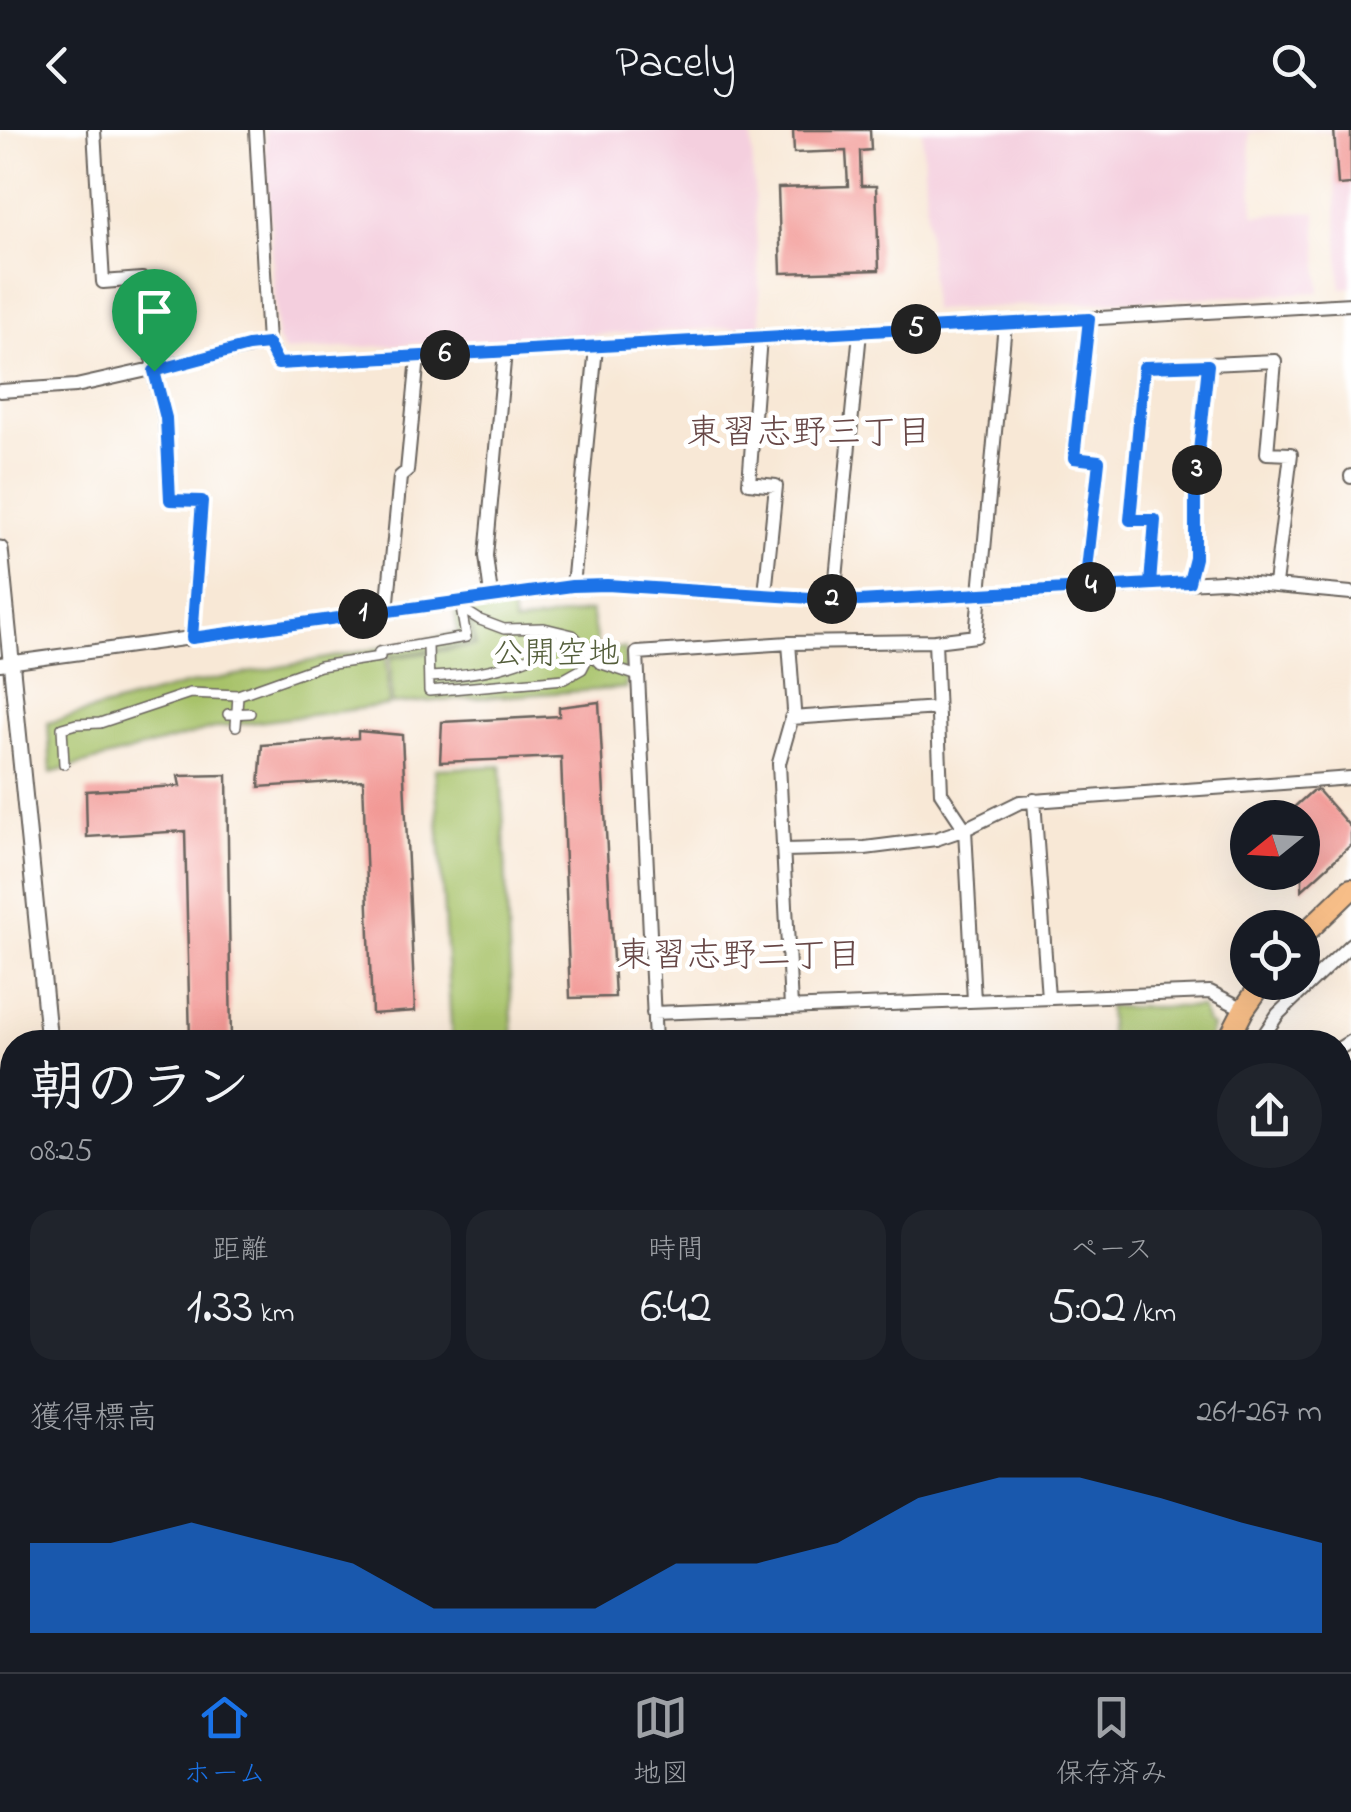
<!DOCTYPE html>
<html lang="ja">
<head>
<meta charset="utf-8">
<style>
	:root { --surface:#171b24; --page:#20242c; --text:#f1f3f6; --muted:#9ea1a6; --line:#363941; --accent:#1a73e8 }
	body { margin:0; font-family:"Indie Flower","Klee One",sans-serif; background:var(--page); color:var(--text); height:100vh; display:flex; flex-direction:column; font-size:38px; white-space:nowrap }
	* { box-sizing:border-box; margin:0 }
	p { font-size:32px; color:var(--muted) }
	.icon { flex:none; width:55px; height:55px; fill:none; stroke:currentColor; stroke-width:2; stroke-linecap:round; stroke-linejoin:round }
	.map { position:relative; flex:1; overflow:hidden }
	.sheet { position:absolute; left:0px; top:900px; width:1352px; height:642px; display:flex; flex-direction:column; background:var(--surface); border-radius:40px 40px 0 0; box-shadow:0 10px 40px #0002 }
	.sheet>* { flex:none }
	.needle { width:65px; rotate:252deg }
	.fabs { position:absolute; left:1230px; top:670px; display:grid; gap:20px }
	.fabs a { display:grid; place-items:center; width:90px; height:90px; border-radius:50%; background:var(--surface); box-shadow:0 10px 40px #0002; font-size:50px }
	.pin { position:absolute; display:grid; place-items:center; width:85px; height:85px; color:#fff; margin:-102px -42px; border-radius:50% 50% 50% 0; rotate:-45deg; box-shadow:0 0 10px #0007 }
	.pin .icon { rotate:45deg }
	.km { position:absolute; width:50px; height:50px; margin:-25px; border-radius:50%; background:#222; color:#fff; font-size:28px; line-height:50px; text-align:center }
	.round { display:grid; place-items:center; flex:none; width:105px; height:105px; border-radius:52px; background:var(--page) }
	.overview { display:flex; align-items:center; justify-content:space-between; height:170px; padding:0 30px }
	h1 { font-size:55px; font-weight:600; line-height:75px }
	.figures { display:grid; grid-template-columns:repeat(3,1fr); gap:15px; height:170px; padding:10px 30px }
	.figures div { display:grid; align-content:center; border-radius:25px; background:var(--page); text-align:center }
	.figures b { font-size:50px; font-weight:600 }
	.figures small { font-size:28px; font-weight:400 }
	.figures p { font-size:28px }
	.chart { height:280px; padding:20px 30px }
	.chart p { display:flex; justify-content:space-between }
	.chart svg { width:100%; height:180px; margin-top:10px; fill:var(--accent); opacity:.7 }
	header { display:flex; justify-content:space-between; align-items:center; height:130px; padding:0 30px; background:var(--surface); font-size:45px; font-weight:600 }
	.tab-bar { display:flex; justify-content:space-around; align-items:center; height:140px; border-top:2px solid var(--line); background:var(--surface); font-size:28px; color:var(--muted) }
	.tab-bar a { display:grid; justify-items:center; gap:5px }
	.tab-bar .selected { color:var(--accent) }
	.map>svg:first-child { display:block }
	.built { fill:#f4cfde }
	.green { fill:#a7c269; stroke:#626f42; stroke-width:2.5 }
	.building { fill:#f29894 }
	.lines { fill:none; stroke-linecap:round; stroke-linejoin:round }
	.pedestrian-casing { stroke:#69635d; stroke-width:12 }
	.minor-casing { stroke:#69635d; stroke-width:16 }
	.tertiary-casing { stroke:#69635d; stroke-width:19 }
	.primary-casing { stroke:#69635d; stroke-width:24 }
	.pedestrian { stroke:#fff; stroke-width:9 }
	.minor { stroke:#fff; stroke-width:12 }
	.tertiary { stroke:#fff; stroke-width:15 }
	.primary { stroke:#f7be88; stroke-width:20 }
	.route-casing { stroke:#fff; stroke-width:20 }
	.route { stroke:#1a73e8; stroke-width:12 }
	.labels { text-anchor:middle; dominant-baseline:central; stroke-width:9; stroke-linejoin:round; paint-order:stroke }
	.park-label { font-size:32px; fill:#545e3b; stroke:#fff }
	.neighbourhood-label { font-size:35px; fill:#674746; stroke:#fff }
</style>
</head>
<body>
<header><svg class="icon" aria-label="back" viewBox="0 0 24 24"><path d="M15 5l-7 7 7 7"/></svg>Pacely<svg class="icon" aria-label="search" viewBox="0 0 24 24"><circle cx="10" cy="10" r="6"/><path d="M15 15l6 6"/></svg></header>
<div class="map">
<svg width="1351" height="1542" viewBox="0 0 1351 1542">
	<rect width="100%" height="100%" fill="#fff"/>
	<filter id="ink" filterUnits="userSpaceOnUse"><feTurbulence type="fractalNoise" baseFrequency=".01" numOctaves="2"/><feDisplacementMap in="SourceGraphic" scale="20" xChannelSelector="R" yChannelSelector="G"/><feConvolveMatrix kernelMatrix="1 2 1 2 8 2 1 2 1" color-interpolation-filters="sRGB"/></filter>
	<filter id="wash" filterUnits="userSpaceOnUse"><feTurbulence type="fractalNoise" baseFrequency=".0048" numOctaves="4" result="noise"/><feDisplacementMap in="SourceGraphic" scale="40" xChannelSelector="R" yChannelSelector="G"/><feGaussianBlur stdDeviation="2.25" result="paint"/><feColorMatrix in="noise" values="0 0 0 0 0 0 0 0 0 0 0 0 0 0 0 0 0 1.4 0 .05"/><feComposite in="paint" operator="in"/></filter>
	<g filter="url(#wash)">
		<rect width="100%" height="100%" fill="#f8e8d6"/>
		<path class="built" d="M265,0H751L761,196L284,221L277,208Z
			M922,0H1286L1249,2L1254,85L1316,82L1320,162L932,180Z
			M1305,0H1351V157L1341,158L1332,2Z
			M589,1530H1023L1017,1542H590Z"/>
		<path class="green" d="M510,469L514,494L591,481L598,520L625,518L626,558L392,574L390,528L476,516L468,475Z
			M466,474L473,514L386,526L389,575L219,597L51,643L48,593L185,555L458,503L454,477Z
			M501,636L513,912H452L435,639Z
			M1108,877H1201L1207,893L1212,896L1208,912H1110Z
			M599,1530H691L693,1542H601Z"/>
		<g id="blocks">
			<path class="building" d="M793,0H870L871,20L860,21L861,56H876L879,140L781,143L778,58L848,56L846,21L794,23Z
				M1334,0H1351V54L1338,55Z
				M599,572L615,867L570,868L561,627L440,632L442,592L559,586V577Z
				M358,601L402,605L415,881L372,884L363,650L259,657L262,615L358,608Z
				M227,645L231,912H190L185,701L87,707L86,661L180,656L178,646Z
				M1318,660L1351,698V715L1302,760V688L1292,679L1312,661Z
				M706,1530H754L755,1542H708Z
				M885,1530H934L936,1542H887Z"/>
		</g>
	</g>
	<g filter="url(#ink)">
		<use href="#blocks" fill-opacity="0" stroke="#69635d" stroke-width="2.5"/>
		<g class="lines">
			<defs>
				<path id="pedestrian" d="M428,514L429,561L564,549L582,539L590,523
					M429,547C475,545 531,537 566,504
					M228,584L250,583
					M236,596L238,565
					M64,634L62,598L76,594L100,593L190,563L238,565L320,536L380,527L379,522L466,507L461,478L480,490L504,499L544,498L573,505L599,533L638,546"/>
				<path id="minor" d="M94,0L103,152L142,149L151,164L153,241L165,288L170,370L202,371L192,507
					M256,0L268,213L278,234L1351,174
					M760,207L749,353L776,356L765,464
					M0,261L76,256L268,213
					M1351,347V346
					M1189,452L1195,428V360L1208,235
					M1150,454L1155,390H1130L1144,237L1275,231L1267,323L1291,324L1275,454
					M573,456L596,217
					M1085,458L1099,331L1074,328L1089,189
					M491,465L486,426L505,221
					M834,469L860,202
					M387,481L400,347L407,341L418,227
					M789,513L935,511
					M0,534L573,456L607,455L859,471L1222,451L1351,463
					M791,588L938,578
					M1034,670L1048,868
					M784,720L865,718L936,709L965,699L1020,672L1351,648
					M974,871L965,699L941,663L935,511L976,506L1005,194
					M653,883L1210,862L1244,879
					M655,912L637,523L789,513L794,580L779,633L791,878
					M1259,912L1278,884L1351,814
					M1340,918L1351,911
					M0,993L12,1022
					M1340,1043L1351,1041
					M1340,1117L1351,1115
					M1340,1201L1351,1216
					M1340,1278L1351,1277
					M1340,1340H1351
					M1340,1410L1351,1409
					M231,1530L236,1542
					M1236,1530L1240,1542
					M1322,1530L1326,1542
					M564,1542L578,1536
					M1062,1542L1067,1530
					M1142,1542L1149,1530
					M1192,1542L1198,1530"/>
				<path id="tertiary" d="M0,419L49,912
					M0,1328L12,1323
					M113,1530L114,1542"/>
				<path id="primary" d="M1302,806L1351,759
					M1227,912L1244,879L1263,852
					M1031,1542L1037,1530"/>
			</defs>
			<use href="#pedestrian" class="pedestrian-casing"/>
			<use href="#minor" class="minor-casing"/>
			<use href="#tertiary" class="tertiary-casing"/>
			<use href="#primary" class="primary-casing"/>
			<use href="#pedestrian" class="pedestrian"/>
			<use href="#minor" class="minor"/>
			<use href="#tertiary" class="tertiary"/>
			<use href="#primary" class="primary"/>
		</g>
	</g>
	<g class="lines" filter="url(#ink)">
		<defs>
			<path id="route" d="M154,241L166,288L170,370L202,371L192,508L572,456L607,455L859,471L1189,452L1195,428V360L1208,235L1144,237L1130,390H1155L1150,454L1085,458L1099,331L1074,328L1089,189L278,234L268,214L248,216L154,241"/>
		</defs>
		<use href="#route" class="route-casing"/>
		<use href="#route" class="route"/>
	</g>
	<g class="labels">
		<g class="park-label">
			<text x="556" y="525">公開空地</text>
		</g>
		<g class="neighbourhood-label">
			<text x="809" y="304">東習志野三丁目</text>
			<text x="739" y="827">東習志野二丁目</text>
		</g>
	</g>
</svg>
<div class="fabs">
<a><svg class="needle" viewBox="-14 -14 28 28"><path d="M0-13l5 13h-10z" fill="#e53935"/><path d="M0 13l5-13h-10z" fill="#9ea1a6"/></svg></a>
<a><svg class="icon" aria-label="locate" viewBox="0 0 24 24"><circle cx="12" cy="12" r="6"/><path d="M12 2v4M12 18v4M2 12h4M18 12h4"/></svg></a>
</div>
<div class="pin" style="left:154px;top:241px;background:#1e9e55"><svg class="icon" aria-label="arrive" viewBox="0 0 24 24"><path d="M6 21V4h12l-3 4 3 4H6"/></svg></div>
<b class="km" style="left:363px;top:484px">1</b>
<b class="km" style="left:832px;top:469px">2</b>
<b class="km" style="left:1197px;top:340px">3</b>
<b class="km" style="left:1091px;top:457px">4</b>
<b class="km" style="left:916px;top:199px">5</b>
<b class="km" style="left:445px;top:225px">6</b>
<section class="sheet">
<div class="overview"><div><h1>朝のラン</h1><p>08:25</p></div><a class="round"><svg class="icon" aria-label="share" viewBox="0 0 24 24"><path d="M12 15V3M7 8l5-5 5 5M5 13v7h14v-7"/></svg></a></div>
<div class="figures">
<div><p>距離</p><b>1.33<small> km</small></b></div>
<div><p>時間</p><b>6:42</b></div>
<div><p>ペース</p><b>5:02<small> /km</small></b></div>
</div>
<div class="chart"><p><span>獲得標高</span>261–267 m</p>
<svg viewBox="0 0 160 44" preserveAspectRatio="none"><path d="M0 44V22L10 22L20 17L30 22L40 27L50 38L60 38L70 38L80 27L90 27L100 22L110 11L120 6L130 6L140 11L150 17L160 22V44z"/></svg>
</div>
</section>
</div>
<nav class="tab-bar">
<a class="selected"><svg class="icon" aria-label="home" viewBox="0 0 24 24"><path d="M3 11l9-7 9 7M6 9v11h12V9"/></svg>ホーム</a>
<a><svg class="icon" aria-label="map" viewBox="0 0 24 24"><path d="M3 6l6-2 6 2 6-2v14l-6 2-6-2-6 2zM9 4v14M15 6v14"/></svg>地図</a>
<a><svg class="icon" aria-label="saved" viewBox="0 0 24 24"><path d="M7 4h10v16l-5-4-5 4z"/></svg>保存済み</a>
</nav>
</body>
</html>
